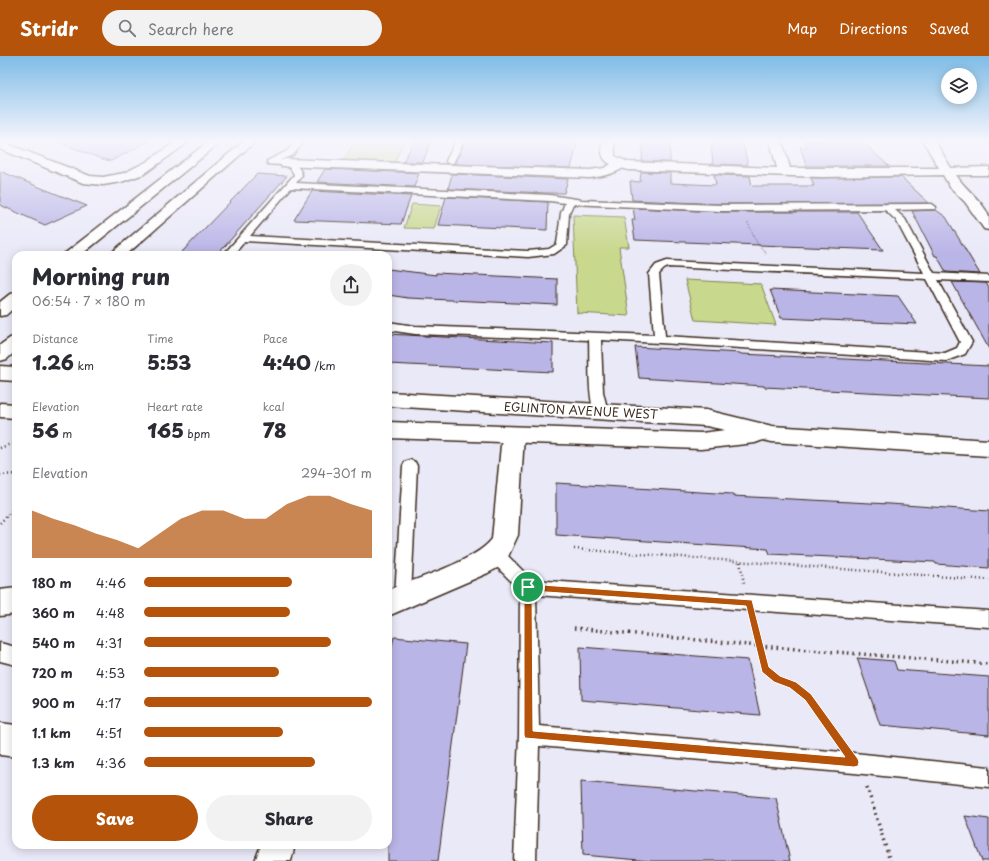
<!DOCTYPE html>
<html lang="en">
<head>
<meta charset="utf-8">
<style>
	:root { --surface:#fff; --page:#f2f2f3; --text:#2b2b33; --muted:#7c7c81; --accent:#b45309 }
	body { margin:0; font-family:"Playpen Sans",sans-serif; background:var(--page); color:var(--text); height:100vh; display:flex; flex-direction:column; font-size:15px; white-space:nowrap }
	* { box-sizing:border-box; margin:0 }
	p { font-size:13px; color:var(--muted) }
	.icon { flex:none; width:22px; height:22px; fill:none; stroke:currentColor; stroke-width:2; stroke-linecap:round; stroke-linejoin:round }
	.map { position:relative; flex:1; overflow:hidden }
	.details { position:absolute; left:12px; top:195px; width:380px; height:598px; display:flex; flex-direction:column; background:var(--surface); border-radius:12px; box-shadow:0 2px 10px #0003 }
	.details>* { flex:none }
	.tools { position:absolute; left:941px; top:12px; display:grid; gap:8px }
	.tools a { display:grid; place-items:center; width:36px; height:36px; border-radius:50%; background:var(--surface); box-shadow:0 2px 10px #0003; font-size:20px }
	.pin { position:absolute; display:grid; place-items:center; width:34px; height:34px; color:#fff; margin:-17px; border:2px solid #fff; border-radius:50%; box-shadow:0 1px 4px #0007 }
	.round { display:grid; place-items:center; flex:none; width:42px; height:42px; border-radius:21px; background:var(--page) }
	.overview { display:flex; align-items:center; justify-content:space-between; height:68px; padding:0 20px }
	h1 { font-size:22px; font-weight:800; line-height:30px }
	.stats { display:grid; grid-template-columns:repeat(3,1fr); gap:6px; height:68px; padding:4px 20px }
	.stats div { display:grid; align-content:center }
	.stats b { font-size:20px; font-weight:800 }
	.stats small { font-size:11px; font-weight:400 }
	.stats p { font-size:11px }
	.chart { height:112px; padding:8px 20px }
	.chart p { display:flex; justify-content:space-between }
	.chart svg { width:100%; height:72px; margin-top:4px; fill:var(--accent); opacity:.7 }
	.action { display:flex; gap:8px; margin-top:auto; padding:8px 20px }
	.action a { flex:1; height:46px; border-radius:24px; background:var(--accent); color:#fff; font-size:16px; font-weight:800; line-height:46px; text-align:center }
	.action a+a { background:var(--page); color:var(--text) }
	ul { padding:0 20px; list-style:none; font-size:13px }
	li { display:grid; grid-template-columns:64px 48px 1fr; align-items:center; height:30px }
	li i { height:10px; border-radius:5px; background:var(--accent) }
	header { display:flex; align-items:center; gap:24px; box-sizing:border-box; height:56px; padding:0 20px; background:var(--accent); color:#fff }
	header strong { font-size:19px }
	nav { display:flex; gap:22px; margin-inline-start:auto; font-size:14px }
	.search { width:280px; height:36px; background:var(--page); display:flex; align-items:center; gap:10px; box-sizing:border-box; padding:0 14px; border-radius:22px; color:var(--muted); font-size:15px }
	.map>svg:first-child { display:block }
	.green { fill:#c8d88c; stroke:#828155 }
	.building { fill:#bab5e7; stroke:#3b2a1e }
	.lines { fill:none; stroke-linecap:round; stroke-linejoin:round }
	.service-casing { stroke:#3b2a1e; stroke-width:3 }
	.pedestrian-casing { stroke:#3b2a1e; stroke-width:3 }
	.minor-casing { stroke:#3b2a1e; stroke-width:3 }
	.secondary-casing { stroke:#3b2a1e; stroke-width:3 }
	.primary-casing { stroke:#3b2a1e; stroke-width:3 }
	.path-far2 { stroke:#3b2a1e; stroke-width:1.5; stroke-dasharray:0.5 2; stroke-linecap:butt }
	.path-far1 { stroke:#3b2a1e; stroke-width:2.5; stroke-dasharray:1 3; stroke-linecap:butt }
	.path { stroke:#3b2a1e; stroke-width:3.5; stroke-dasharray:1.5 4; stroke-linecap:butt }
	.service { fill:#fff; fill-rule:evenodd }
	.pedestrian { fill:#fff; fill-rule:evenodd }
	.minor { fill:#fff; fill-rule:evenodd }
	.secondary { fill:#fff; fill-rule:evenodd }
	.primary { fill:#fff; fill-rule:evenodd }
	.route { fill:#b45309; stroke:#fff; fill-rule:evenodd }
	.labels { text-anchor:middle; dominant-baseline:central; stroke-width:3.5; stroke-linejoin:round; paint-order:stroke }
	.street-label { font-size:12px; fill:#3b2a1e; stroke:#fff }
</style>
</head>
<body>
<header>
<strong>Stridr</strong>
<div class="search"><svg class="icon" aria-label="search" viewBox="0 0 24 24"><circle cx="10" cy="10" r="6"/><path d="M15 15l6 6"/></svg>Search here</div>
<nav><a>Map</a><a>Directions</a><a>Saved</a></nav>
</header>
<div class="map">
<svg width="989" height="805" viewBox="0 0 989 805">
	<rect width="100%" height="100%" fill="#eae9f8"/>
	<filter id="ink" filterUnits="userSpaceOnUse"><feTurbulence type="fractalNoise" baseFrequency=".025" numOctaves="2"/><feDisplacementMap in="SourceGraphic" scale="8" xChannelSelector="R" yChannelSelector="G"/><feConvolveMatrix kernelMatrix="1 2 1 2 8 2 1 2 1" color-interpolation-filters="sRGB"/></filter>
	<g filter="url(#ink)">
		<path class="green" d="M355,85H404L394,107L343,105Z
			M412,148L441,150L434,173L404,172Z
			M573,159L624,161L629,191H619L629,260L577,257Z
			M685,224L761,228L776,269L695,264Z"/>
		<path class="building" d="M58,85H149L111,105L102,103L58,86Z
			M414,85H431L423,106H403Z
			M465,85H578L571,112L455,108Z
			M643,85H670V106L642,105Z
			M712,85H742L748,109L713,108L711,89H712Z
			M804,85H861L889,110H807L800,91H807Z
			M325,113L419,117L414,131L317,126Z
			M0,115L39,131L87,150L45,169L0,149Z
			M641,116L670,117V127L716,129L714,119L750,120L752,130H814L811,122L901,121L929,147L721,148L632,144L630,125L640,126Z
			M257,118L287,120L217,199H179Z
			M452,118L568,123L564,137H548L448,133Z
			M312,135L411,140L401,168L294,164Z
			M446,141L548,146L547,174L438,169Z
			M633,152L721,156H857L883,194L635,184L632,164H635Z
			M935,154H936L946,161L980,218L946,216L937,200H935L912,155Z
			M388,213L436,219V217L557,223V249L408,242L388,239Z
			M952,226L986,227L989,232V293Z
			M770,234L898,240L917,268L781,262Z
			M388,278L553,287V316L388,308Z
			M635,291L740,297L741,298L989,310V342L764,331V330L639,322Z
			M556,427L732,438V440L890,448L989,455V512L936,508L935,506L770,498L768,493L556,479Z
			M394,581L466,588L438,805H388V607Z
			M580,591L748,604L760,659L581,644Z
			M857,602L894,605L897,614L989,621V679L880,669Z
			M581,725L776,742L790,805H650L583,799Z
			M965,760L989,763V805H982Z"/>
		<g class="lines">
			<defs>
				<path id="service" d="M296,85H304L293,99L280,104C291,105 299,108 302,119L296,127L550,139L582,144L721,149L932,148L936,151L935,153L895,154L905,163L934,217L989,220V226L938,224L972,286L965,298L946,305L660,287L601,284L603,336L608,356L606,359L601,361L596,359C587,343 590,303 589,284L415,278L388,274V266L415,270L654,279L649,218L656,209L667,205L924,217L896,164L885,154L721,155L573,148L569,157L567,189L554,198L528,201L245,185L233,199H223L294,119C290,106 278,110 268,108L267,105L287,95ZM291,132L550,145L565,147L561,157L557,188L549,193L528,195L250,180ZM668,211L927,223L960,286L957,292L945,297L665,280L659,218L664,213Z
					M456,85H464L453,107H447L446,105Z
					M410,404L415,406L417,410L411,540L409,546L403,548L397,546L395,540L403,410L405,406Z
					M496,492L502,494L532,524L989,555V571L536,539L539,670L854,697L989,711V731L854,717L539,690L536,805H514L519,679L520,534L490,504L488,499L490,494Z
					M0,587L16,591V609L0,605Z"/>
				<path id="pedestrian" d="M285,103L590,114L604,112L617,105H625L627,108C619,118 602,120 590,122L281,110L279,107L281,104Z"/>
				<path id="minor" d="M0,85L90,120L103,121L124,117L146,106L177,85H190L144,118L121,126L103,129L83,127L0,93Z
					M602,85H614L615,100L628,106L777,112L770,85H782L790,112H939L923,85H935L951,112L989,111V119H956C963,131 987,149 989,162C989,166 989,170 989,174L984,173L965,146L950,131L943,119L822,121L628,114C610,109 599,107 602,85Z
					M513,371L521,373L524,379L518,479L507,503L499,511L488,517L388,560V534C415,523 476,505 492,483L502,379L505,373Z
					M16,532V558L0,560V534Z
					M0,667L16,669V701L0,699Z
					M261,789H295L291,805H255Z"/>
				<path id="secondary" d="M209,85H222L81,199H63Z
					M244,85H256L126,199H109Z
					M16,237V250L6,259L0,260V246L10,238Z
					M16,280V295L7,303L0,305V289L10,282Z"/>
				<path id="primary" d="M0,310L16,311V325L0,324Z
					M388,336L706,354L772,370L989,384V400L772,386L763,384L755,387L701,393L388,382V366L701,377L725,374L706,370L388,350Z
					M0,347L16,348V362L0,361Z"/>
			</defs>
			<use href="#service" class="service-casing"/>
			<use href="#pedestrian" class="pedestrian-casing"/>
			<use href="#minor" class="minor-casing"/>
			<use href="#secondary" class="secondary-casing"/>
			<use href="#primary" class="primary-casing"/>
			<path class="path-far2" d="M748,167L757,187L766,197"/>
			<path class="path-far1" d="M0,392L16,386
				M0,419L16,418
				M0,467L16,450
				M574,493L989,524
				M740,506L744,527"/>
			<path class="path" d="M754,566L765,613L777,623L793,629L808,641L838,683
				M574,572L759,590L989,608
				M867,731L890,805"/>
			<use href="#service" class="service"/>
			<use href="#pedestrian" class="pedestrian"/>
			<use href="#minor" class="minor"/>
			<use href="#secondary" class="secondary"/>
			<use href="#primary" class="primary"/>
		</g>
	</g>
	<linearGradient id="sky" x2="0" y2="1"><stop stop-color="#7fbce6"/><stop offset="0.43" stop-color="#f6f5fc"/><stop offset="1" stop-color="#f6f5fc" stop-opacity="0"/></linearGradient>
	<rect width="989" height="197" fill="url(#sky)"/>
	<path class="route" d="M528,528L752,544L769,611L780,620L796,626L811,638L858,703L859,706L858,710L854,711L525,682L524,679V531ZM532,535L746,550L762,616L774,626L790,632L805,644L845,701L533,675Z"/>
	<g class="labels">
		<g class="street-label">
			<text transform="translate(581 354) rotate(3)">EGLINTON AVENUE WEST</text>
		</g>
	</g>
</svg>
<div class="tools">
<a><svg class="icon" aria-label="layers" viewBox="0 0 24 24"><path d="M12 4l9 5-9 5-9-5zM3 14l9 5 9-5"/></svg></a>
</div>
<div class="pin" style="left:528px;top:531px;background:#1e9e55"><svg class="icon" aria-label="arrive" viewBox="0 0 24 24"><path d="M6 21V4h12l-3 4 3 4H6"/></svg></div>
<section class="details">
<div class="overview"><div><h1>Morning run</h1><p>06:54 · 7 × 180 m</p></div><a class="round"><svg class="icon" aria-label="share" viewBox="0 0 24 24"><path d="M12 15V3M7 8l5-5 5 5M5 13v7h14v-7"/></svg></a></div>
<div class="stats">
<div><p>Distance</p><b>1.26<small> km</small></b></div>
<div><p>Time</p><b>5:53</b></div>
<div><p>Pace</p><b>4:40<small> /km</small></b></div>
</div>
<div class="stats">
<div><p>Elevation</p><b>56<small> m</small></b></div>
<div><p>Heart rate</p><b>165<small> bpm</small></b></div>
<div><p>kcal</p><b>78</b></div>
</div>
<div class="chart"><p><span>Elevation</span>294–301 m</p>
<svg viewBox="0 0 160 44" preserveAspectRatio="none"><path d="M0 44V15L10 20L20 24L30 29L40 33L50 38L60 29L70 20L80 15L90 15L100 20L110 20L120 11L130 6L140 6L150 11L160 15V44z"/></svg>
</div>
<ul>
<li><b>180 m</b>4:46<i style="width:65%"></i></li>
<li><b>360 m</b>4:48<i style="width:64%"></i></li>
<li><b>540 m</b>4:31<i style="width:82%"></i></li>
<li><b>720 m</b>4:53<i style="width:59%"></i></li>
<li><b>900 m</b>4:17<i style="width:100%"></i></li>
<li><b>1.1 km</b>4:51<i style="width:61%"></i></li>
<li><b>1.3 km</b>4:36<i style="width:75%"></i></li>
</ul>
<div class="action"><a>Save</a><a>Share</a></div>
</section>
</div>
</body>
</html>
